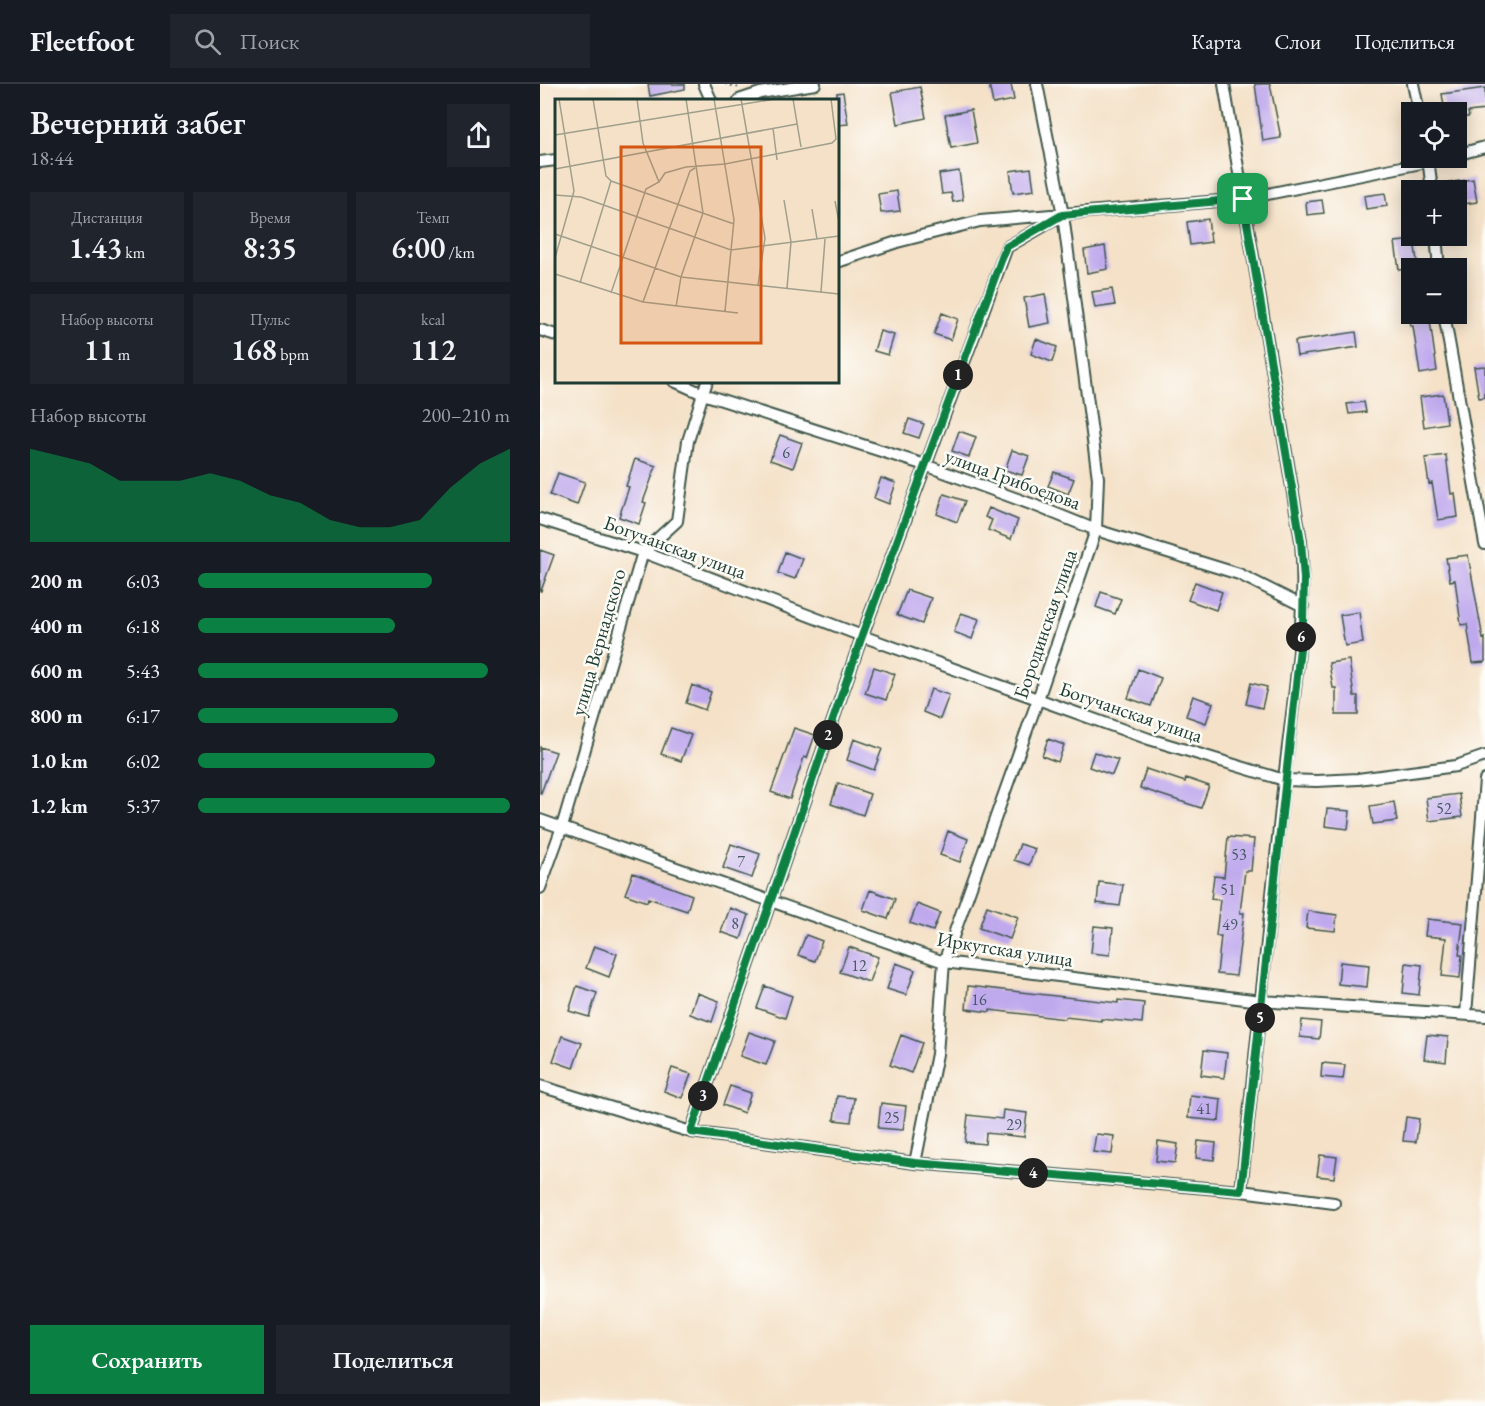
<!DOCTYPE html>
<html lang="ru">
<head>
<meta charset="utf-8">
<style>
	:root { --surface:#171b24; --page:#20242c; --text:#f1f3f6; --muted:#9ea1a6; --line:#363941; --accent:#0b8043 }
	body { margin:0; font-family:"EB Garamond",serif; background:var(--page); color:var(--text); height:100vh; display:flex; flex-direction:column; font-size:22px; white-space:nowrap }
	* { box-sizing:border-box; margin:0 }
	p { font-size:20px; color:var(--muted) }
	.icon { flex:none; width:33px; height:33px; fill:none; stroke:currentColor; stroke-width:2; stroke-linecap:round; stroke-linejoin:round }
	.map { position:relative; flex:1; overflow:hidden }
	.drawer { display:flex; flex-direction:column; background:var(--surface); width:540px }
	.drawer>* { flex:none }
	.controls { position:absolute; left:861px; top:18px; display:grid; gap:12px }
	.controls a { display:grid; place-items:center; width:66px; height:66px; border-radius:0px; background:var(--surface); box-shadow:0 3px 15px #0003; font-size:30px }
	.pin { position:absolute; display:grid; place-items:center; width:51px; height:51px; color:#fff; margin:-26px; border-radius:12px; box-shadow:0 3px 9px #0006 }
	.km { position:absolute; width:30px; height:30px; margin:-15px; border-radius:50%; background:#222; color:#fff; font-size:16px; line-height:30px; text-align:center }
	.round { display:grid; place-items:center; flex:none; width:63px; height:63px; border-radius:0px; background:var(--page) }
	.head { display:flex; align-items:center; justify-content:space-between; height:102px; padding:0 30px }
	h1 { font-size:33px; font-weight:600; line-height:45px }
	.figures { display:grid; grid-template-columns:repeat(3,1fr); gap:9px; height:102px; padding:6px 30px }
	.figures div { display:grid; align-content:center; border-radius:0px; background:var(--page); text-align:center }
	.figures b { font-size:30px; font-weight:600 }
	.figures small { font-size:16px; font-weight:400 }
	.figures p { font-size:16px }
	.chart { height:168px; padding:12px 30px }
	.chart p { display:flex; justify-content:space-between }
	.chart svg { width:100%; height:108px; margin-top:6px; fill:var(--accent); opacity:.7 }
	.cta { display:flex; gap:12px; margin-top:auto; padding:12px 30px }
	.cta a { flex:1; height:69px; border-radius:0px; background:var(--accent); color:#fff; font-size:24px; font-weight:600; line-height:69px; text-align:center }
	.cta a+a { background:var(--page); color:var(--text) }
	ul { padding:0 30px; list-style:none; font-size:20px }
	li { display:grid; grid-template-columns:96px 72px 1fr; align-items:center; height:45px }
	li i { height:15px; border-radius:8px; background:var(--accent) }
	header { display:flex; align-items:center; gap:36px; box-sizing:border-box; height:84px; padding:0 30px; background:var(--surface); border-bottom:2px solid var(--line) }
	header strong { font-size:28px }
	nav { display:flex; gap:33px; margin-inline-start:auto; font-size:21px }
	.search { width:420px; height:54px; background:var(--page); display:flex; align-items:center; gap:15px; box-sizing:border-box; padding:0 21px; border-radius:0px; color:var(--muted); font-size:22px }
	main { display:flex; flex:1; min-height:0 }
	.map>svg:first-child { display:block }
	.building { fill:#bfa9ed }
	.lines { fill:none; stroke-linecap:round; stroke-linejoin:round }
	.minor-casing { stroke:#3f564a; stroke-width:14 }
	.path { stroke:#3f564a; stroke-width:2; stroke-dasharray:1.5 4.5; stroke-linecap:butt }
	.minor { stroke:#fff; stroke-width:10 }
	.route-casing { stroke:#fff; stroke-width:12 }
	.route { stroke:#0b8043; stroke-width:8 }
	.labels { text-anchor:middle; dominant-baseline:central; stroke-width:5; stroke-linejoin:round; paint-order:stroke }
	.number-label { font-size:16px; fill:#475862 }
	.street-label { font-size:20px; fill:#1f3d34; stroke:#fdfcf7 }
	.inset-road { fill:none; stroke:#9f9f8c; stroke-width:1.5 }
	.view { fill:#d45610; fill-opacity:0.15; stroke:#d45610; stroke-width:3 }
	.inset-edge { fill:none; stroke:#1f3d34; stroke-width:3 }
</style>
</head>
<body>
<header>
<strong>Fleetfoot</strong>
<div class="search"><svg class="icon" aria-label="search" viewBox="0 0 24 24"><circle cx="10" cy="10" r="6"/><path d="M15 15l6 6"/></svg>Поиск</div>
<nav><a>Карта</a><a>Слои</a><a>Поделиться</a></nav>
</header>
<main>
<section class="drawer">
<div class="head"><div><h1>Вечерний забег</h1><p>18:44</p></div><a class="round"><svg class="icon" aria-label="share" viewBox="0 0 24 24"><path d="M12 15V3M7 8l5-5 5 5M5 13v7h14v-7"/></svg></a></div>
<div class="figures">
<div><p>Дистанция</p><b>1.43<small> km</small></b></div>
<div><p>Время</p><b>8:35</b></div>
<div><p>Темп</p><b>6:00<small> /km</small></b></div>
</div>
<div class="figures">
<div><p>Набор высоты</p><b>11<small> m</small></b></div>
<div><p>Пульс</p><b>168<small> bpm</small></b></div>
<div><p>kcal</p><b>112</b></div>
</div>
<div class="chart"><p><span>Набор высоты</span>200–210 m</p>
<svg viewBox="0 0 160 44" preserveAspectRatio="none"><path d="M0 44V6L10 9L20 12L30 19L40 19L50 19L60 16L70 19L80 25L90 28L100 35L110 38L120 38L130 35L140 22L150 12L160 6V44z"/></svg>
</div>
<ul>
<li><b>200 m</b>6:03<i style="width:75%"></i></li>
<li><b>400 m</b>6:18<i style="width:63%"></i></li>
<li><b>600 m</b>5:43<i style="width:93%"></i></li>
<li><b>800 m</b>6:17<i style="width:64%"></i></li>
<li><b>1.0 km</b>6:02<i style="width:76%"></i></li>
<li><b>1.2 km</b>5:37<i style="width:100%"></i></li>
</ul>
<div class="cta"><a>Сохранить</a><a>Поделиться</a></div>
</section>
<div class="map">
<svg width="945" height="1322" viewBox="0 0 945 1322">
	<rect width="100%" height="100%" fill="#fdfcf7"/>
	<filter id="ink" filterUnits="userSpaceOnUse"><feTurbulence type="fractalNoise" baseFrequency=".0167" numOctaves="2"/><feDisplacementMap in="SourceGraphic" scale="12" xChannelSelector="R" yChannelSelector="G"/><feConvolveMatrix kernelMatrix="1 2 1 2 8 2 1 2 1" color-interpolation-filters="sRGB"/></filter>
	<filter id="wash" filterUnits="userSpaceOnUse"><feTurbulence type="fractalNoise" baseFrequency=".008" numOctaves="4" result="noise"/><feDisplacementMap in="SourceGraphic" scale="24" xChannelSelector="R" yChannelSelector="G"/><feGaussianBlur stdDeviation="1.35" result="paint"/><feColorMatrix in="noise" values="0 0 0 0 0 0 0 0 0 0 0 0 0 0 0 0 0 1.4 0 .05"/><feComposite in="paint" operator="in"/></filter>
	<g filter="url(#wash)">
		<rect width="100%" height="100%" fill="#f4e1c7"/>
		<g id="blocks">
			<path class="building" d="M108,0H145V5L110,12Z
				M449,0H471L474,16L453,20Z
				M715,0H730L741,54L723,57Z
				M380,3L386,34L358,40L352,8Z
				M945,4V26L928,28L929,33L916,35V28H905L902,10Z
				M303,8L308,40L297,41V9Z
				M431,26L437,59L411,64L405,31Z
				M491,84L494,106L473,109L470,87Z
				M419,87L423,116L413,118L411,109L402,110L399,90Z
				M933,95L937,118L916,121V106H899V100Z
				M357,107L360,127L341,129L338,110Z
				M845,109L847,122L826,125L824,112Z
				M782,116L784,129L767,131L766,118Z
				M668,135L671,158L650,161L647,138Z
				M874,156L878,184L859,186L855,158Z
				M565,162L568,185L547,189L544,166Z
				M572,205L575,221L555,224L552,208Z
				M505,210L510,239L489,243L484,214Z
				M402,229L418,235L411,256L394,250Z
				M869,230H889L897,287L880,290L873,242H871Z
				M340,247L354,251L348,271L334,267Z
				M816,248L818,263L757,272L755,257Z
				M496,255L517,263L512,278L491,270Z
				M945,282V313L939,314L934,283Z
				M903,310L907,339L884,343L880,313Z
				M824,318L826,328L809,330L807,320Z
				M369,335L384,340L379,354L364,349Z
				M419,347L436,353L429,373L412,367Z
				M240,351L262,359L253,384L230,376Z
				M472,366L489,372L482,391L465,386Z
				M906,371L911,410L915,409L918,433L898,436L892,399L889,400L885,374Z
				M95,375L116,382L103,418L106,419L99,440L79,433L89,403L86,402Z
				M514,388L534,395L528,410L508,402Z
				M18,389L45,398L37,421L10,411Z
				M341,394L356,399L349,420L334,414Z
				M404,410L425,417L417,438L397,430Z
				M449,424L478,436L471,455L448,446L452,436L445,433Z
				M0,466L14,471L1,507H0Z
				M245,468L263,475L255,495L238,489Z
				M928,471L943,555L945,554V578L933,579L927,540L921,541L915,496L910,497L906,474Z
				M655,498L682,508L676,526L648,516Z
				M367,506L391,514L382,540L357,531Z
				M561,508L581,515L575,530L556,523Z
				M819,528L823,559L805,562L800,531Z
				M421,529L439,535L432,555L414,548Z
				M809,576L814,612H818V631H796V604H793L789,579Z
				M334,583L355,590L346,616L325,609Z
				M598,585L621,594L611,622L588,614Z
				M711,599L727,603L722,624L706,620Z
				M152,601L171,608L165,626L146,619Z
				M391,605L409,611L400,635L383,628Z
				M653,612L673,619L666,639L646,632Z
				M131,644L151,651L141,677L121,670Z
				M254,644L275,651L267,674L264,673L250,715L231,708Z
				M314,655L342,665L334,686L307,676Z
				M508,655L524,661L518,678L502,672Z
				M0,663L16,668L1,709H0Z
				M554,668L578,676L572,691L549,683Z
				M606,685L645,698L646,694L669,702L661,724L600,704Z
				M298,699L330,710L323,731L291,720Z
				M919,710L922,733L889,737L886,714Z
				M854,718L857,737L833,740L830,722Z
				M787,725L810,727L808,745L785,742Z
				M408,747L428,755L420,778L400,771Z
				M688,753L714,755L711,787H705L700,829H704L696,892L677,890L681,852H676L680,816L671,815L674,792L684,793Z
				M191,760L220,770L212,794L183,784Z
				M480,760L495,765L489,781L474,776Z
				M93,789L152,811L147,827L108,814L107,818L85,810Z
				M559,798L583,801L580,822L557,819Z
				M330,806L355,815L348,835L323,826Z
				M377,820L400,829L393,847L370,839Z
				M447,822L478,833L470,855L439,844Z
				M190,824L209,831L201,855L181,848Z
				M768,827L797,831L795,847L766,844Z
				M887,835L923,839L919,871H922L920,894L902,892L906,854L885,852Z
				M554,842L573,844L570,871L551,869Z
				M266,851L282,857L275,877L258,871Z
				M54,862L77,870L69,893L46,884Z
				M309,863L338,873L329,898L300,888Z
				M800,878L829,881L827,903L798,900Z
				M356,879L375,886L366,911L347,905Z
				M866,879L882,881L879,911L863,909Z
				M37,902L57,909L49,933L29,927Z
				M225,902L252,912L245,934L217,924Z
				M428,902L578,919V916L604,919L602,939L561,935V937L525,933V935L450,926V928L426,925Z
				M157,909L179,917L172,938L150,930Z
				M762,936L781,938L779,955L760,953Z
				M209,948L235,957L226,981L200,972Z
				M361,951L382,959L371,989L350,981Z
				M887,951L908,953L906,978L884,975Z
				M22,952L42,959L33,984L13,977Z
				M664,966L687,969L684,994L661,991Z
				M782,979L805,981L803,995L781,993Z
				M132,984L151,990L142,1014L124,1007Z
				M190,1002L211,1009L204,1029L183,1021Z
				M650,1011L681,1015L679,1037L648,1034Z
				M297,1012L314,1014L311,1038L294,1036Z
				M341,1019L366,1022L363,1046L338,1044Z
				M463,1026L487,1029L484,1053L446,1049L445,1060L425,1058L428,1031L462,1035Z
				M866,1033L879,1035L876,1058L863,1057Z
				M556,1050L574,1052L572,1070L553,1068Z
				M618,1057L638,1060L635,1079L616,1077Z
				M658,1057L676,1059L674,1076L656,1074Z
				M780,1071L797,1073L794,1094L777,1092Z"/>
		</g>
	</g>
	<g filter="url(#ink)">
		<use href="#blocks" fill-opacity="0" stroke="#3f564a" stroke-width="1.5"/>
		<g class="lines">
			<defs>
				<path id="minor" d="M164,0L171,16
					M684,0L761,457C767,537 753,616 744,696C729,833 716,970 701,1107
					M873,0L879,28
					M199,16L220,9L275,0
					M916,71L945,63
					M888,74L892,106
					M0,78L16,76
					M896,152L899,184
					M297,178L357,158L440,137L703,115L906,74
					M904,230L945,460
					M0,246L16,251
					M134,297L163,310L385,381L499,423L556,446L699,490L763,522
					M0,435L103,468L322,552L609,655L744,696L777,697L818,695L916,682L945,672
					M0,736L404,878L721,917L945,932
					M0,804L22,743L103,468L137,437L148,357L167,297
					M926,930L945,696
					M0,1002L151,1048L375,1079L701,1107L794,1119
					M151,1048L322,552L467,163L523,131
					M375,1079L397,970L404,878L498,615L556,446L558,394L523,131L497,0"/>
			</defs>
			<use href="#minor" class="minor-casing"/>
			<path class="path" d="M185,0L200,4"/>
			<use href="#minor" class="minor"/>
		</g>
	</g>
	<g class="lines" filter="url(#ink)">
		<defs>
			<path id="route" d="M703,115L761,457L764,495L763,537L701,1107L375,1079L151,1048L322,552L466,163L522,131Z"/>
		</defs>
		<use href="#route" class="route-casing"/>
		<use href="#route" class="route"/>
	</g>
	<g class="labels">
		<g class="number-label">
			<text x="246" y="368">6</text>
			<text x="904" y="724">52</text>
			<text x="699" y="770">53</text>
			<text x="201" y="777">7</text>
			<text x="688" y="805">51</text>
			<text x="195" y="839">8</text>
			<text x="690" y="840">49</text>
			<text x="319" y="881">12</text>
			<text x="439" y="915">16</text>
			<text x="664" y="1024">41</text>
			<text x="352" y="1033">25</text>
			<text x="474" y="1040">29</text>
		</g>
		<g class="street-label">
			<text transform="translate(473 395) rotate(20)">улица Грибоедова</text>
			<text transform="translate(135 463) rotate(20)">Богучанская улица</text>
			<text transform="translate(505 540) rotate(-71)">Бородинская улица</text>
			<text transform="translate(58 558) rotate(-74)">улица Вернадского</text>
			<text transform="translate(591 628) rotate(19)">Богучанская улица</text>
			<text transform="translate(465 865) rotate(9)">Иркутская улица</text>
		</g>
	</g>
	<g transform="translate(15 15)">
		<rect width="284" height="284" fill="#f4e1c7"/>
		<path class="inset-road" d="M159,0L179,121L170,212M186,0L210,139L203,186M238,0L246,48M218,29L222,61M0,36L220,0M0,70L242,25M56,82L179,125M104,83L110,74L131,68L170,65L277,44L281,40L276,0M0,96L26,98L176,151L284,137M229,101L236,143L232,189M280,102L284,123M257,110L262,140M0,135L126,178L284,195M0,159L19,92L4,0M0,175L88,203L183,214M25,184L56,82L51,77L38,0M266,193L270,140M56,194L91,90L104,83L88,44L82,0M88,203L135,72L140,69M121,208L126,178L148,114L131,0"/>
		<path class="view" d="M66,48H206V244H66Z"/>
		<rect width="284" height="284" class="inset-edge"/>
	</g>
</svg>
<div class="controls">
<a><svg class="icon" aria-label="locate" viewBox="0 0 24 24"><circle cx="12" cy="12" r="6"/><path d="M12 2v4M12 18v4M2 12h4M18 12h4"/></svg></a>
<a>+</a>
<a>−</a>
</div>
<div class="pin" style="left:703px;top:115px;background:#1e9e55"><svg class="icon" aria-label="arrive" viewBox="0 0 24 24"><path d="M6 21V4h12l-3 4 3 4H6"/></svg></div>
<b class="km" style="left:418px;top:291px">1</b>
<b class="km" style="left:288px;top:651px">2</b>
<b class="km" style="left:163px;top:1012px">3</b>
<b class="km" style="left:493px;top:1089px">4</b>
<b class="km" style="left:720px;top:934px">5</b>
<b class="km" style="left:761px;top:553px">6</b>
</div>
</main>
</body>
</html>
